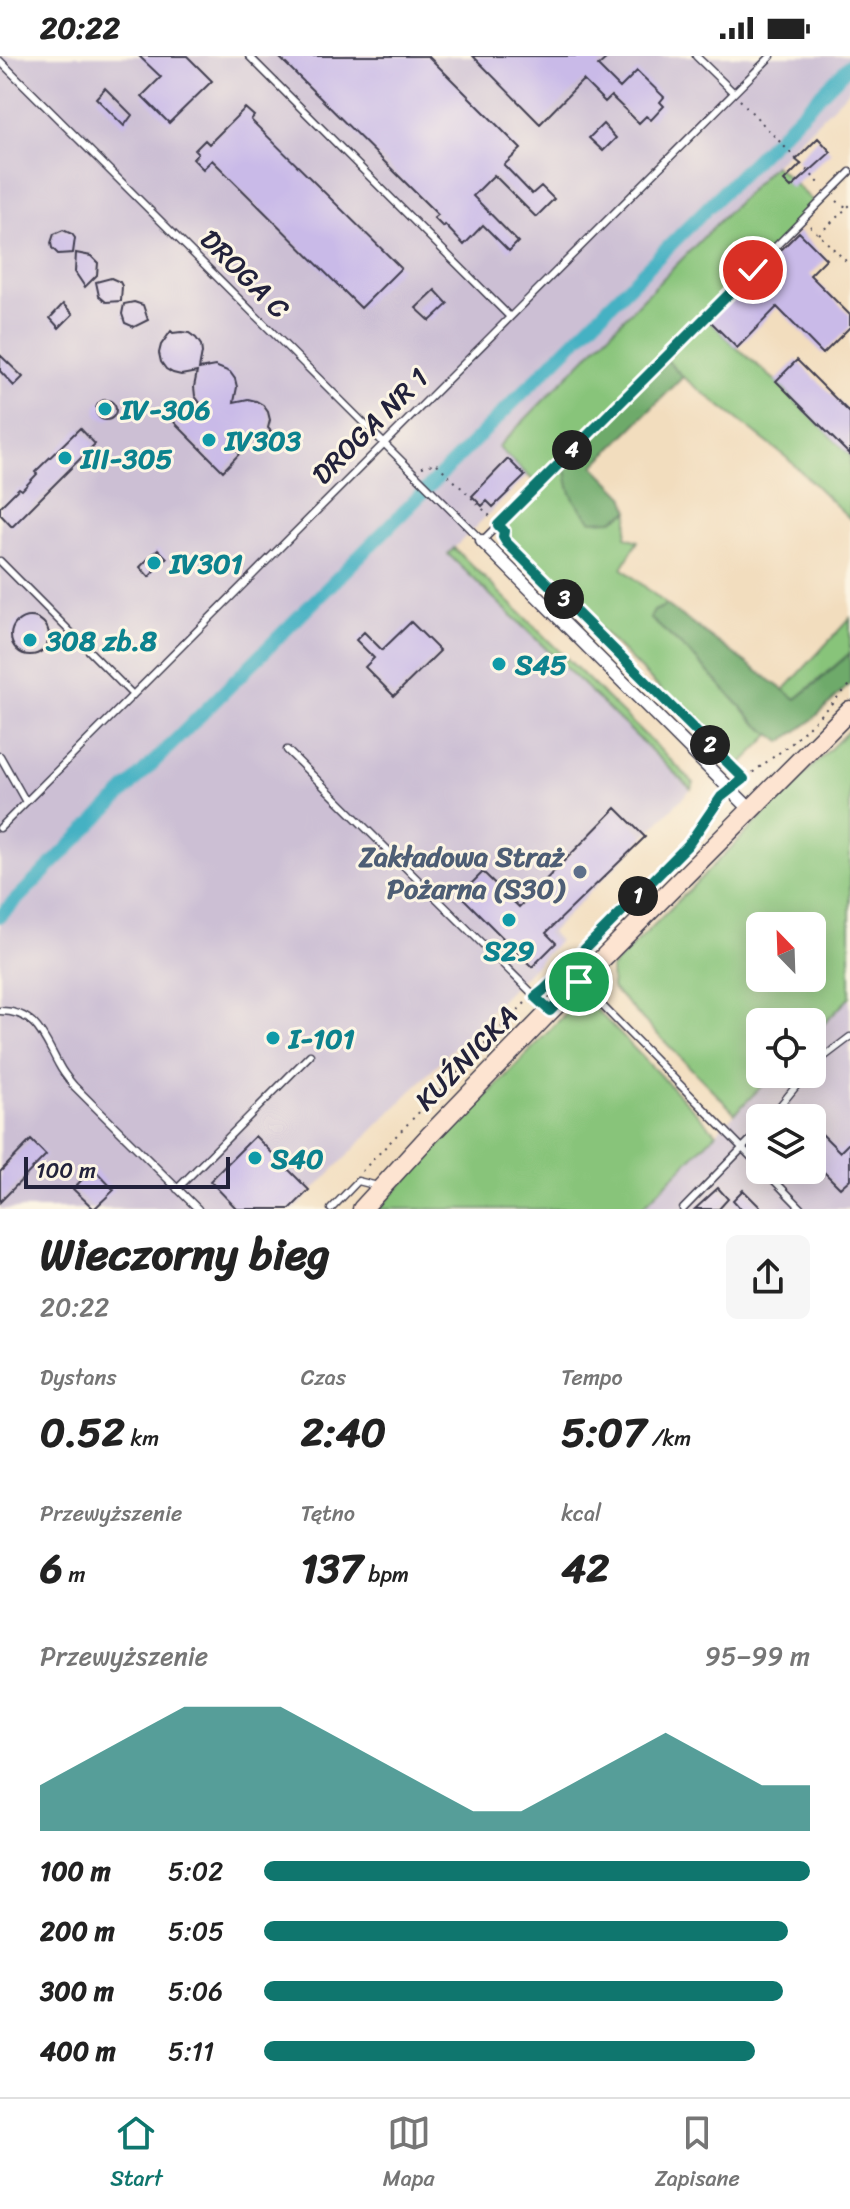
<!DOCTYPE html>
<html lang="pl">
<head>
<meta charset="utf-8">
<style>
	:root { --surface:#fff; --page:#f6f6f6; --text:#222; --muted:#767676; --line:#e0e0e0; --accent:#0f766e }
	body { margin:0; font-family:Sriracha,sans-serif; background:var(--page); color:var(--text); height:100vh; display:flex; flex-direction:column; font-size:30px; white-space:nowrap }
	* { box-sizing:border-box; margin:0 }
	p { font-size:26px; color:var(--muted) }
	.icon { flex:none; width:44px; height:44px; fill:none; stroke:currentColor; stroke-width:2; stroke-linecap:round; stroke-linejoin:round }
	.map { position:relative; height:1153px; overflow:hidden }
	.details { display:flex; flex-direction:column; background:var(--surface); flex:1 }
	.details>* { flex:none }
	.needle { width:52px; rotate:337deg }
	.fabs { position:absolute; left:746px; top:856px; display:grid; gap:16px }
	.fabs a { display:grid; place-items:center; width:80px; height:80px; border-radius:12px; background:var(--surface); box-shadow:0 4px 20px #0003; font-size:40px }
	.scale { position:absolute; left:24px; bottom:20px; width:206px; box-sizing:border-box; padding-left:8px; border:4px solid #22223b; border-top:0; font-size:22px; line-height:28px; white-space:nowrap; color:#22223b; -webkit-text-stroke:6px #fcf5e5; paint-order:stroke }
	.pin { position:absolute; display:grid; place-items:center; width:68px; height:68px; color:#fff; margin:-34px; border:4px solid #fff; border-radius:50%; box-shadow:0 2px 8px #0007 }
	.km { position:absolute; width:40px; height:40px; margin:-20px; border-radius:50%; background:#222; color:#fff; font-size:22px; line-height:40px; text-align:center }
	.round { display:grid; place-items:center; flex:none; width:84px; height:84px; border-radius:12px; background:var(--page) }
	.headline { display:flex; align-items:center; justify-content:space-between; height:136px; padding:0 40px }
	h1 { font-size:44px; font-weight:800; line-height:60px }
	.figures { display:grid; grid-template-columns:repeat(3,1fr); gap:12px; height:136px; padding:8px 40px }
	.figures div { display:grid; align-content:center }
	.figures b { font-size:40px; font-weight:800 }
	.figures small { font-size:22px; font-weight:400 }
	.figures p { font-size:22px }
	.chart { height:224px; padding:16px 40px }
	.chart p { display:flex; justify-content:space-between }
	.chart svg { width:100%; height:144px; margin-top:8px; fill:var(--accent); opacity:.7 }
	ul { padding:0 40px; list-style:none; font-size:26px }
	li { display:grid; grid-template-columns:128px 96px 1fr; align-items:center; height:60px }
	li i { height:20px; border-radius:10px; background:var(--accent) }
	.status { display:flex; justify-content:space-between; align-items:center; height:56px; padding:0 40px; background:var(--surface); direction:ltr }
	.status svg { height:22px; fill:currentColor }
	.dock { display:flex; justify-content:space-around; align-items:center; height:112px; border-top:2px solid var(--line); background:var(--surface); font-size:22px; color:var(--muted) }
	.dock a { display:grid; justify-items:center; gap:4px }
	.dock .selected { color:var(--accent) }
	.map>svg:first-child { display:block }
	.industrial { fill:#ccbfd4; fill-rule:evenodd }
	.green { fill:#88c47a; stroke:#55735a; stroke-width:2; fill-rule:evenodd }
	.forest { fill:#6eaa6a; stroke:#486652; stroke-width:2 }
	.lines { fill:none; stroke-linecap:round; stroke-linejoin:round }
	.canal { stroke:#45b1c3; stroke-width:14 }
	.building { fill:#c9bae8 }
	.lane-casing { stroke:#413e4f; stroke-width:9 }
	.street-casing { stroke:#413e4f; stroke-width:15 }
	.secondary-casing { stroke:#413e4f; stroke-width:21 }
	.path { stroke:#413e4f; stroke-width:2; stroke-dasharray:2 6; stroke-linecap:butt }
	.lane { stroke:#fff; stroke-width:6 }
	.street { stroke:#fff; stroke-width:12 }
	.secondary { stroke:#fde4d1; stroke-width:18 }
	.route-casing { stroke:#fff; stroke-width:16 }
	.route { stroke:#0f766e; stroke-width:10 }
	.culture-dot { fill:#0f9aa8; stroke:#fcf5e5; stroke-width:3 }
	.service-dot { fill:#5c6f8a; stroke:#fcf5e5; stroke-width:3 }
	.labels { text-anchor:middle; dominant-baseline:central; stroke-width:6; stroke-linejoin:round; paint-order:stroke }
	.street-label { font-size:28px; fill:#22223b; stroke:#fcf5e5 }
	.culture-label { font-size:28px; font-weight:bold; fill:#0d838f; stroke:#fcf5e5; text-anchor:start }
	.service-label { font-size:28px; font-weight:bold; fill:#4e5e75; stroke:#fcf5e5; text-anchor:end }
</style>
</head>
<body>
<div class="status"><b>20:22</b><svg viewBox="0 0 49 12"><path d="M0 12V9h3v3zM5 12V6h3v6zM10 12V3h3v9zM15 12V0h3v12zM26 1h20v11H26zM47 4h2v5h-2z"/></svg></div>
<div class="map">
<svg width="850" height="1153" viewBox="0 0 850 1153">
	<rect width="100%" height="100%" fill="#fcf5e5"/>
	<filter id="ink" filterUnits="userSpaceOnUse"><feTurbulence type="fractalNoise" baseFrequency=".0125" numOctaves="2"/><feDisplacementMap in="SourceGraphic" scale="16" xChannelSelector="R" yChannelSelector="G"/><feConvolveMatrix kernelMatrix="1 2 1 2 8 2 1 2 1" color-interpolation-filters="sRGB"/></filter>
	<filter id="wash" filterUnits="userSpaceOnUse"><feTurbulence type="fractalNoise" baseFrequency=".006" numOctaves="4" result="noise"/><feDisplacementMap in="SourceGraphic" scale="32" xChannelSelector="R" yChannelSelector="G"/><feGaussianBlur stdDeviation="1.8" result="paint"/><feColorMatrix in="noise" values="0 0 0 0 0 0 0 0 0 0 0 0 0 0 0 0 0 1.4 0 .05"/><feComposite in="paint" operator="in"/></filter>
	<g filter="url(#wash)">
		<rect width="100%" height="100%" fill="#f2ddbe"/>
		<path class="industrial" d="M0,0H850V33L498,390L528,419L448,498L691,733L551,876L559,885L295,1153H0Z
			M850,941V1153H641L774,1018H812V980ZM760,1062H812V1114H760Z"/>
		<path class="green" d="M774,109L788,121L786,127L790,130L795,128L817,149L706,261L737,292L777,326L850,399V463L787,402L683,321L665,302L565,402L612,464L629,455L626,481L638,485L622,512L667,549L654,555L651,563L695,602L757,668L771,678L738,711L508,481V458L538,429L498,391Z
			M454,492L694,727L691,733L448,498Z
			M850,562V597L796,643L784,634Z
			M850,673V941L812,980V966H760V1018H774L735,1057L612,932L611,912ZM760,870H812V922H760Z
			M589,946L716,1077L641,1153H378L574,949Z"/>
		<path class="forest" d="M665,302L683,321L594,410L624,440L629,455L612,464L592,465C570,444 567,432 565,402Z
			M667,549L796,643L819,625L850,597V628L810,666L781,686L757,668L695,602L650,562L654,555Z"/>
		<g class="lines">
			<path class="canal" d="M0,860L850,9"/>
		</g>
		<g id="blocks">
			<path class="building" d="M139,0H187L212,25L169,67L142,40L161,21Z
				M278,0H428L521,93L504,109L532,138L541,130L554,143L536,161L494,119L473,140L518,186L509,195L483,169L464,189L445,169L443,171L434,162L438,159Z
				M473,0H609L598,10L620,32L637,15L664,41L660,46L664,50L651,64L646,60L639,67L611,40L605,46L583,24L540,68Z
				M105,32L132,59L124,70L96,42Z
				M245,52L254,60L251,64L401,212L361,252L212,104L203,113L193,103L198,97L195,94L205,84L209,88Z
				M603,68L616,82L603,95L589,82Z
				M818,82L831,96L791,132L784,125L801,108L796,104Z
				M63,174L72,178L75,182L73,197L58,198L52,192L51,187L54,178Z
				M799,176L826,203L810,219L850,259V271L823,298L777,251L737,292L710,265Z
				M76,197L91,200L98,207L97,219L85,231L75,216Z
				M111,222L120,226L122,230L121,245L106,246L99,240L96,226Z
				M435,234L448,248L430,265L416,252Z
				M134,246L143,249L148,264L134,271L125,267L122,258L124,248Z
				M63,248L73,258L59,272L50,262Z
				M171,275L173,277L181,276L189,277L196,282L201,289L202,297L199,313L215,310L230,316L235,323L237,331L234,346L248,343L256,345L263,349L268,356L270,364L268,372L271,375L257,384L232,390L240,397L223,415L172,364L181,355L186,361L200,347L195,340L194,331L197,316L181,319L173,317L166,313L161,306L159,297L161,289Z
				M0,299L23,321L14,330L0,315Z
				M797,304L850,357V399L776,325Z
				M96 354a10 10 0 1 1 20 0a10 10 0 1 1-20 0Z
				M80,372L95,388L12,471L0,458V451L19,432L22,434L37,418L35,416Z
				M508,403L525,420L493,451L487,445L482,450L472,440Z
				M158,493L167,502L149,521L140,511Z
				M11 580a19 19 0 1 1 38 0a19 19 0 1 1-38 0Z
				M411,566L440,595L394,640L365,611L374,602L356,584L364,576L382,594Z
				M616,752L645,781L546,877L556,887L532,911L460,839L483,816L519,851Z
				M812,1068L840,1096L850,1086V1123L840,1132L812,1104Z
				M255,1080L309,1134L290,1153H237L210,1125Z
				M31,1084L46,1099L0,1146V1116Z
				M93,1112L114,1134L94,1153L73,1133Z
				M718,1132L728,1143L719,1153H695Z
				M743,1134L762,1153H741L733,1144Z"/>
		</g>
	</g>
	<g filter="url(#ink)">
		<use href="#blocks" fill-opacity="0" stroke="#413e4f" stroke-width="2"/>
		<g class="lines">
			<defs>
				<path id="lane" d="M249,0L510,261
					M696,0L734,37
					M0,5L482,485L850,116
					M0,505L133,639
					M287,694L548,953
					M0,700L26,746
					M0,772L771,0
					M582,929L760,1110
					M0,955C37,955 44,982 59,1009C63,1017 69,1024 74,1030L198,1153
					M812,1012L821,1003L850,981
					M770,1062L806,1018
					M764,1114L802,1153
					M177,1133L310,999
					M331,1153L358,1125L378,1130
					M683,1153L760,1074"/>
				<path id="street" d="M482,485L750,753"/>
				<path id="secondary" d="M362,1153L429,1080L550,955L850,654"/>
			</defs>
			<use href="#lane" class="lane-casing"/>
			<use href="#street" class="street-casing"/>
			<use href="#secondary" class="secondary-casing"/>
			<path class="path" d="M740,44L821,129
				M837,145L842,149L850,152
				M810,170L850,209
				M819,178L850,149
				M422,411L436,407L492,462
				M503,480L506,486L743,722
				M740,726L792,687L850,629
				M544,935L688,789L720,742
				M362,1115L525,947"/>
			<use href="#lane" class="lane"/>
			<use href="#street" class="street"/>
			<use href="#secondary" class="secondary"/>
		</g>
	</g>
	<g class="lines" filter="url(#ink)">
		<defs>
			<path id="route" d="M579,926L550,955L535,941L544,934L688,789L721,741L744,723L506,486L503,481L504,475L498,469L753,214"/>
		</defs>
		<use href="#route" class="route-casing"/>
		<use href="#route" class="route"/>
	</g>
	<g class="culture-dot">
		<circle cx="105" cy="353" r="8"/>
		<circle cx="209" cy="384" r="8"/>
		<circle cx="65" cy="402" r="8"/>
		<circle cx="154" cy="507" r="8"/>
		<circle cx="30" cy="584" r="8"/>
		<circle cx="499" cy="608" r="8"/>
		<circle cx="509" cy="864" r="8"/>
		<circle cx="273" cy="982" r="8"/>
		<circle cx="255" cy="1102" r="8"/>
	</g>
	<circle class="service-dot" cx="580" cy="816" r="8"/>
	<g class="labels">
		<g class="street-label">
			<text transform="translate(245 218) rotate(45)">DROGA C</text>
			<text transform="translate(370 370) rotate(-45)">DROGA NR 1</text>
			<text transform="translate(466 1002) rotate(-46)">KUŹNICKA</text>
		</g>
		<g class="culture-label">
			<text x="121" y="353">IV-306</text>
			<text x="225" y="384">IV303</text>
			<text x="81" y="402">III-305</text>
			<text x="170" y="507">IV301</text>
			<text x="46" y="584">308 zb.8</text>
			<text x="515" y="608">S45</text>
			<text x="509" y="894" text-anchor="middle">S29</text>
			<text x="289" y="982">I-101</text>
			<text x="271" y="1102">S40</text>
		</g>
		<g class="service-label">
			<text x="564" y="800">Zakładowa Straż<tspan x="564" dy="32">Pożarna (S30)</tspan></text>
		</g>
	</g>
</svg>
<div class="fabs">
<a><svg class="needle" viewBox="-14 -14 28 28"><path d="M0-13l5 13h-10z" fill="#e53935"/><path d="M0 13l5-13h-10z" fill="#767676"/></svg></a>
<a><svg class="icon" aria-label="locate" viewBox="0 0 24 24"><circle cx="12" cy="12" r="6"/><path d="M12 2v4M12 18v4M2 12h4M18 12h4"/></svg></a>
<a><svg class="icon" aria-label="layers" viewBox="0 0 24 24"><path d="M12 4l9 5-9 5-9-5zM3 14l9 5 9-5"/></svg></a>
</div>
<div class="scale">100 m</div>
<div class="pin" style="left:579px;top:926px;background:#1e9e55"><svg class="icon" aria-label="arrive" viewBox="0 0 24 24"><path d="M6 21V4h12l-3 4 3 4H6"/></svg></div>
<div class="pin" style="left:753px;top:214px;background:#d93025"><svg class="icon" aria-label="check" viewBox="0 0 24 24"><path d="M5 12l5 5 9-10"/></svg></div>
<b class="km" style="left:638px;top:840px">1</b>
<b class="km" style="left:710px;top:689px">2</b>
<b class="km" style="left:564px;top:543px">3</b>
<b class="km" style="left:572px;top:394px">4</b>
</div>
<section class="details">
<div class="headline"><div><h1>Wieczorny bieg</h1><p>20:22</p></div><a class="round"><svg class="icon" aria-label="share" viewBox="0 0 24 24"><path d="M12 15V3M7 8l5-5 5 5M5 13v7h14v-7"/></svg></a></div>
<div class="figures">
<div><p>Dystans</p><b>0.52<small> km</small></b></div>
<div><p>Czas</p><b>2:40</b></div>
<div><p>Tempo</p><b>5:07<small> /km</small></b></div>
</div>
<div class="figures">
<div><p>Przewyższenie</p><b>6<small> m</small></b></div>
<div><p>Tętno</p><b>137<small> bpm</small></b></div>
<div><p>kcal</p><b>42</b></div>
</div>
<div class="chart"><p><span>Przewyższenie</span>95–99 m</p>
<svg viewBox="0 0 160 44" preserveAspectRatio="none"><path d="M0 44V30L10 22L20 14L30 6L40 6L50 6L60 14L70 22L80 30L90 38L100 38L110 30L120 22L130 14L140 22L150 30L160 30V44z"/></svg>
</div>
<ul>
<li><b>100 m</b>5:02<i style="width:100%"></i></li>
<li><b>200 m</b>5:05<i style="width:96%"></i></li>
<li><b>300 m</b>5:06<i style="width:95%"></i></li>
<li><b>400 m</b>5:11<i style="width:90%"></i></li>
</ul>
</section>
<nav class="dock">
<a class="selected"><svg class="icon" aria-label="home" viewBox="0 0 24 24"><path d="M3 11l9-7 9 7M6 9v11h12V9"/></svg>Start</a>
<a><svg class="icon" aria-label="map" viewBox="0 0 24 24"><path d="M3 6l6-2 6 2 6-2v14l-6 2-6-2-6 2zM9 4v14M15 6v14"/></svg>Mapa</a>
<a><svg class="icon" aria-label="saved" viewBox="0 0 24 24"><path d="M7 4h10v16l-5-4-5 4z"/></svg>Zapisane</a>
</nav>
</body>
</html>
